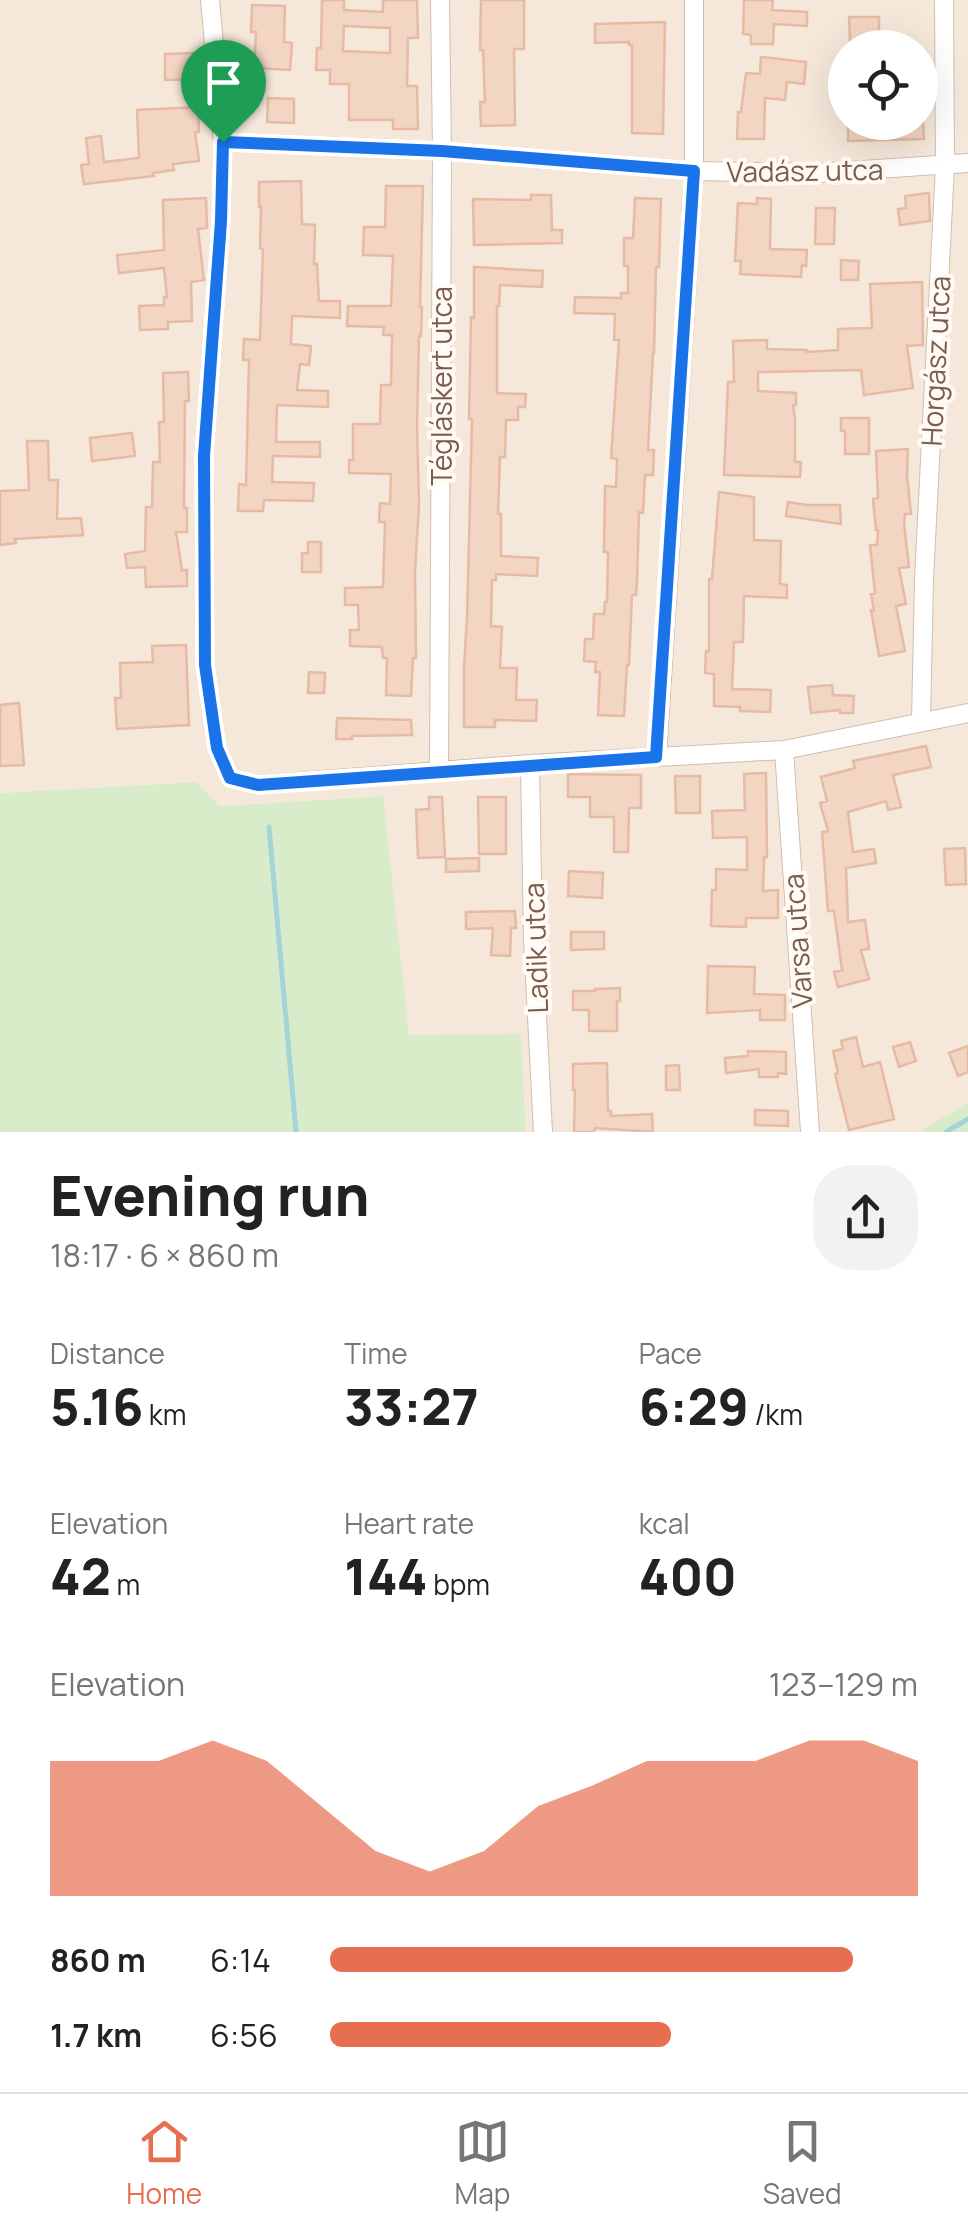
<!DOCTYPE html>
<html lang="en">
<head>
<meta charset="utf-8">
<style>
	:root { --surface:#fff; --page:#f2f2f2; --text:#222; --muted:#767676; --line:#e0e0e0; --accent:#e76f51 }
	body { margin:0; font-family:Manrope,sans-serif; background:var(--page); color:var(--text); height:100vh; display:flex; flex-direction:column; font-size:38px; white-space:nowrap }
	* { box-sizing:border-box; margin:0 }
	p { font-size:32px; color:var(--muted) }
	.icon { flex:none; width:55px; height:55px; fill:none; stroke:currentColor; stroke-width:2; stroke-linecap:round; stroke-linejoin:round }
	.map { position:relative; height:1132px; overflow:hidden }
	.details { display:flex; flex-direction:column; background:var(--surface); flex:1 }
	.details>* { flex:none }
	.controls { position:absolute; left:828px; top:30px; display:grid; gap:20px }
	.controls a { display:grid; place-items:center; width:110px; height:110px; border-radius:50%; background:var(--surface); box-shadow:0 10px 40px #0002; font-size:50px }
	.pin { position:absolute; display:grid; place-items:center; width:85px; height:85px; color:#fff; margin:-102px -42px; border-radius:50% 50% 50% 0; rotate:-45deg; box-shadow:0 0 10px #0007 }
	.pin .icon { rotate:45deg }
	.round { display:grid; place-items:center; flex:none; width:105px; height:105px; border-radius:40px; background:var(--page) }
	.summary { display:flex; align-items:center; justify-content:space-between; height:170px; padding:0 50px }
	h1 { font-size:55px; font-weight:800; line-height:75px }
	.metrics { display:grid; grid-template-columns:repeat(3,1fr); gap:15px; height:170px; padding:10px 50px }
	.metrics div { display:grid; align-content:center }
	.metrics b { font-size:50px; font-weight:800 }
	.metrics small { font-size:28px; font-weight:400 }
	.metrics p { font-size:28px }
	.chart { height:280px; padding:20px 50px }
	.chart p { display:flex; justify-content:space-between }
	.chart svg { width:100%; height:180px; margin-top:10px; fill:var(--accent); opacity:.7 }
	ul { padding:0 50px; list-style:none; font-size:32px }
	li { display:grid; grid-template-columns:160px 120px 1fr; align-items:center; height:75px }
	li i { height:25px; border-radius:12px; background:var(--accent) }
	.tab-bar { display:flex; justify-content:space-around; align-items:center; height:140px; border-top:2px solid var(--line); background:var(--surface); font-size:28px; color:var(--muted) }
	.tab-bar a { display:grid; justify-items:center; gap:5px }
	.tab-bar .current { color:var(--accent) }
	.map>svg:first-child { display:block }
	.residential { fill:#f5e8da; fill-rule:evenodd }
	.green { fill:#d8ecc9 }
	.lines { fill:none; stroke-linecap:round; stroke-linejoin:round }
	.stream { stroke:#a5d3da; stroke-width:5 }
	.building { fill:#f3d5c3; stroke:#e6bba3; stroke-width:2.5; fill-rule:evenodd }
	.street-casing { stroke:#d1beb0; stroke-width:20 }
	.street { stroke:#fff; stroke-width:18 }
	.route-casing { stroke:#fff; stroke-width:20 }
	.route { stroke:#1a73e8; stroke-width:12 }
	.labels { text-anchor:middle; dominant-baseline:central; stroke-width:8; stroke-linejoin:round; paint-order:stroke }
	.street-label { font-size:28px; fill:#7a5c4d; stroke:#fffaf3 }
</style>
</head>
<body>
<div class="map">
<svg width="968" height="1132" viewBox="0 0 968 1132">
	<rect width="100%" height="100%" fill="#fdf6ec"/>
	<path class="residential" d="M0,0H968V1103L918,1132H526L521,1034L409,1036L382,796L220,806L196,782L0,793ZM845,48H920V122H845Z"/>
	<path class="green" d="M196,782L220,806L383,796L409,1035L521,1034L526,1132H0V793Z
		M968,1103V1132H918Z"/>
	<g class="lines">
		<path class="stream" d="M269,827L296,1132
			M946,1132L968,1119"/>
	</g>
	<path class="building" d="M322,0H344V10L383,12V0H417L418,38H408L407,86H417L418,129H393V120H349V84H330V70H316L317,48H321ZM344,26L390,28V53L343,51Z
		M481,0H524V49H514L515,125L481,126L480,102H485L483,50H480Z
		M744,0H773L772,10L807,12V26L774,24L773,44H751V35L743,34Z
		M252,5L285,6L284,42L292,43L290,70L254,68L256,32H251Z
		M849,17H879V40L850,41Z
		M665,22L663,134L632,133V45H629V42L595,43V24Z
		M196,53L197,79L165,80V54Z
		M761,57L806,62L804,84L787,82L785,100L765,98L764,139H737L738,112H741L746,73L760,74Z
		M268,98L294,99V123L267,122Z
		M198,107L199,132H195L199,161L173,164L174,170L153,173L154,176L84,184L81,165L89,164L86,138L101,136L104,162L139,158L137,110Z
		M848,122H923L924,139L848,141Z
		M301,181L302,224L315,225L314,264H317L319,301H340V318L292,316L291,344L311,346L309,365L300,364L297,390L328,391V407L277,405L276,442H320V457L273,456L272,482L314,483L313,501L264,500L263,511H238L239,484L246,485L249,360H243L244,339L260,340L263,249L260,248L261,207H259V182Z
		M386,186H423L420,307H422L421,336H419L417,426L419,504L415,571L416,658H413L411,696L386,695L387,658H383L382,647L350,646V630H359L358,605H345V588L383,587L385,522H379L380,503L390,504L391,474L349,473V460H353V424H380L381,385H391L392,335H383L384,327L347,326L348,306H391L393,256L363,255L364,227H385Z
		M929,193L930,221L900,225L898,209L906,208L905,196Z
		M531,195H551L552,230H562V243L474,245L473,199L531,200Z
		M206,198L207,228L198,229L204,280L191,282L192,321L168,322V329L140,330L139,306L164,305V297H167L164,268L119,273L117,255L164,250L163,200Z
		M635,198L661,199L659,267H656L654,353H653L648,450H654L653,475H645L643,513L639,512L637,581L636,595H632L629,665H627L624,716L598,715L600,672H595L596,662L584,661L585,639H593L594,614H604L605,602H607L608,552H604L605,486L616,487L617,459L611,458L619,340H614L615,314L574,313L575,297L621,298V293H628V266H624V238H633Z
		M757,198L771,199L770,249L807,250L806,266L802,265L801,277L740,274L741,261H735L738,203L757,204Z
		M816,208H835L834,244H815Z
		M841,260L859,261L858,280H841Z
		M474,267L543,271L542,287L500,285L499,306H497V393L526,394L525,407H518V420H506L505,457H500L498,514H501V556L538,558L537,576L496,574V580H492L491,626L502,627L500,668H517L516,700H537L536,721L495,720V727H464V667L467,618L472,419H469L471,317L474,318Z
		M922,282L923,345L907,346L913,388L864,395L861,370L758,372V391L796,393V405H793L795,419V462H801L800,477L724,475L728,382H734L733,341L767,340V349L807,350V352L838,350V329L872,328L870,284Z
		M188,372L189,401H185L184,508H187V532H176L182,570H187V586L146,587L145,567L127,568L125,554L145,551L146,507H152L153,462H160L159,422H164L163,373Z
		M841,418H869V454H845V431H841Z
		M132,433L135,456L92,461L90,438Z
		M27,441H48L49,480H58L57,519L81,518L83,535L15,539L16,543L0,545V491L29,490Z
		M908,449L907,475L911,514H905L904,523L909,567L899,568L906,604L896,606L905,651L879,656L871,610H874L871,594L875,593L870,545H877L878,530H876L873,499L878,498L876,451Z
		M719,492L754,497V540L781,541L780,584L787,585V598L744,596L743,642H734L732,689L771,690L770,712L740,711V707L714,706V674L705,673L706,651H709V579H712Z
		M788,502L807,505H840L841,524L786,516Z
		M308,542H321V572H302V553H308Z
		M186,645L189,725L117,729L115,698H121L120,663L153,662L152,646Z
		M309,672L325,673L324,693H308Z
		M832,685L833,695L854,696L853,713H840V710L811,713L808,687Z
		M19,703L24,765L0,766V705Z
		M337,718L411,720L412,735L352,736V739H336Z
		M926,746L931,767L893,775L901,807L888,810L886,801L848,812L853,852L874,849L876,863L846,868L848,922L865,920L869,949L861,950L869,979L838,987L834,972L842,970L834,911H828L822,832L828,831L820,803L827,801L821,777L855,768L853,761Z
		M766,773L767,857H764L763,891L778,890V918H746V927L711,926L712,890H716V869L747,870V837L713,838L712,811L745,810L744,774Z
		M568,774L641,775V808H629L628,852H614V817H590V797H568Z
		M675,776H700V813H676Z
		M429,797H442L445,857L418,858L416,810L429,809Z
		M478,797H506V854H479Z
		M965,848L966,884L946,885L944,849Z
		M479,858V871L446,872V859Z
		M569,871L603,873L602,898L568,896Z
		M515,911L516,928H511L510,956L491,955L493,928L466,929V912Z
		M571,932H604V949L571,950Z
		M708,966L755,967L754,994L785,995V1020H760V1010L707,1013Z
		M620,988V1001H617V1031H589V1010H573V991H595V989Z
		M856,1037L863,1067L880,1062L894,1119L849,1130L835,1074L838,1073L833,1051L843,1049L841,1041Z
		M910,1042L916,1061L899,1067L893,1047Z
		M968,1046V1072L958,1076L949,1053Z
		M748,1051L786,1052V1074L778,1073V1077H759V1069L726,1073L725,1058L748,1056Z
		M607,1063L608,1111H611V1116L652,1114L653,1132L595,1128L594,1132H574L575,1090H573V1064Z
		M679,1065L680,1090H666V1066Z
		M755,1110L788,1111V1126L755,1125Z"/>
	<g class="lines">
		<defs>
			<path id="street" d="M210,0L223,142L221,221L204,456L205,665L217,748L230,778L257,785L530,764L784,750L968,713
				M223,142L442,151L694,171L817,173L968,163
				M921,722L924,579L945,166L944,0
				M784,750L810,1132
				M657,757L694,171V0
				M530,764L533,939L543,1132
				M439,771L442,151L440,0"/>
		</defs>
		<use href="#street" class="street-casing"/>
		<use href="#street" class="street"/>
	</g>
	<g class="lines">
		<defs>
			<path id="route" d="M223,142L442,151L694,171L656,757L258,785L230,778L217,748L205,665L204,456L221,221Z"/>
		</defs>
		<use href="#route" class="route-casing"/>
		<use href="#route" class="route"/>
	</g>
	<g class="labels">
		<g class="street-label">
			<text transform="translate(805 170) rotate(-1)">Vadász utca</text>
			<text transform="translate(935 361) rotate(-87)">Horgász utca</text>
			<text transform="translate(441 386) rotate(-90)">Tégláskert utca</text>
			<text transform="translate(797 941) rotate(-94)">Varsa utca</text>
			<text transform="translate(535 948) rotate(-92)">Ladik utca</text>
		</g>
	</g>
</svg>
<div class="controls">
<a><svg class="icon" aria-label="locate" viewBox="0 0 24 24"><circle cx="12" cy="12" r="6"/><path d="M12 2v4M12 18v4M2 12h4M18 12h4"/></svg></a>
</div>
<div class="pin" style="left:223px;top:142px;background:#1e9e55"><svg class="icon" aria-label="arrive" viewBox="0 0 24 24"><path d="M6 21V4h12l-3 4 3 4H6"/></svg></div>
</div>
<section class="details">
<div class="summary"><div><h1>Evening run</h1><p>18:17 · 6 × 860 m</p></div><a class="round"><svg class="icon" aria-label="share" viewBox="0 0 24 24"><path d="M12 15V3M7 8l5-5 5 5M5 13v7h14v-7"/></svg></a></div>
<div class="metrics">
<div><p>Distance</p><b>5.16<small> km</small></b></div>
<div><p>Time</p><b>33:27</b></div>
<div><p>Pace</p><b>6:29<small> /km</small></b></div>
</div>
<div class="metrics">
<div><p>Elevation</p><b>42<small> m</small></b></div>
<div><p>Heart rate</p><b>144<small> bpm</small></b></div>
<div><p>kcal</p><b>400</b></div>
</div>
<div class="chart"><p><span>Elevation</span>123–129 m</p>
<svg viewBox="0 0 160 44" preserveAspectRatio="none"><path d="M0 44V11L10 11L20 11L30 6L40 11L50 22L60 33L70 38L80 33L90 22L100 17L110 11L120 11L130 11L140 6L150 6L160 11V44z"/></svg>
</div>
<ul>
<li><b>860 m</b>6:14<i style="width:89%"></i></li>
<li><b>1.7 km</b>6:56<i style="width:58%"></i></li>
</ul>
</section>
<nav class="tab-bar">
<a class="current"><svg class="icon" aria-label="home" viewBox="0 0 24 24"><path d="M3 11l9-7 9 7M6 9v11h12V9"/></svg>Home</a>
<a><svg class="icon" aria-label="map" viewBox="0 0 24 24"><path d="M3 6l6-2 6 2 6-2v14l-6 2-6-2-6 2zM9 4v14M15 6v14"/></svg>Map</a>
<a><svg class="icon" aria-label="saved" viewBox="0 0 24 24"><path d="M7 4h10v16l-5-4-5 4z"/></svg>Saved</a>
</nav>
</body>
</html>
